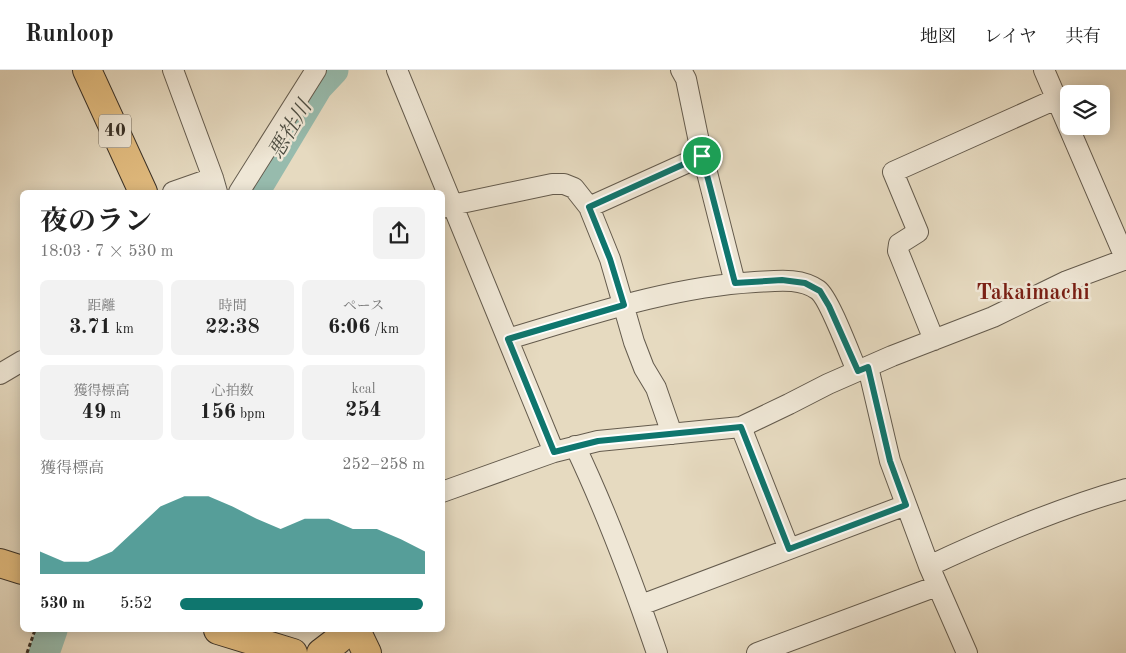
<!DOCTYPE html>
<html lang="ja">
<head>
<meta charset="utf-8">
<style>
	:root { --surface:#fff; --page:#f2f2f2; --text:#222; --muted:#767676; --line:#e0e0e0; --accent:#0f766e }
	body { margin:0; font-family:"Old Standard TT","Noto Serif JP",serif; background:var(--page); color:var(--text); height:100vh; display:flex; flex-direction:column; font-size:19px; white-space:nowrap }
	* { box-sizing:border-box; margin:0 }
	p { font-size:16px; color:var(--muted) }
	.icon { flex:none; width:28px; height:28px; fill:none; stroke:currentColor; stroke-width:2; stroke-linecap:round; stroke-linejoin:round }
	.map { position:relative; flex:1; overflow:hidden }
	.sheet { position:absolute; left:20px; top:120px; width:425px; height:442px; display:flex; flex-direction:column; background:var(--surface); border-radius:8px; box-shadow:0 2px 12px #0003 }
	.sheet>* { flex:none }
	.tools { position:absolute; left:1060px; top:15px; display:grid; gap:10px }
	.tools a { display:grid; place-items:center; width:50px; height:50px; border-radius:8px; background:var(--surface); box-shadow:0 2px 12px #0003; font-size:25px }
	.pin { position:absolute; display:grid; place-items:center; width:42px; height:42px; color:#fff; margin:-21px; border:2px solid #fff; border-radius:50%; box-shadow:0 1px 5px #0007 }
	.round { display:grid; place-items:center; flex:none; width:52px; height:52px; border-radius:8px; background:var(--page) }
	.overview { display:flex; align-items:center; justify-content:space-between; height:85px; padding:0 20px }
	h1 { font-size:28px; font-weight:700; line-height:38px }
	.metrics { display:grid; grid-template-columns:repeat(3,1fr); gap:8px; height:85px; padding:5px 20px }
	.metrics div { display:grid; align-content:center; border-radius:8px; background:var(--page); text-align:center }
	.metrics b { font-size:21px; font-weight:700 }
	.metrics small { font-size:14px; font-weight:400 }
	.metrics p { font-size:14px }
	.chart { height:140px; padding:10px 20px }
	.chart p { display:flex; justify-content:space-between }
	.chart svg { width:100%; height:90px; margin-top:5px; fill:var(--accent); opacity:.7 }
	ul { padding:0 20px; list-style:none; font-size:16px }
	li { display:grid; grid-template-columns:80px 60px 1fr; align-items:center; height:38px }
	li i { height:12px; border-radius:6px; background:var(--accent) }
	header { display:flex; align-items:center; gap:30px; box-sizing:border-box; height:70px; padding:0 25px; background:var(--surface); border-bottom:1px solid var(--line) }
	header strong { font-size:24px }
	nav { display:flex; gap:28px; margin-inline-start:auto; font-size:18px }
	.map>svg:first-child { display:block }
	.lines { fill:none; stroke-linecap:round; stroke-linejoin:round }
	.river { stroke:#97bbad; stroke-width:31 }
	.street-casing { stroke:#645b4d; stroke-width:22 }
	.primary-casing { stroke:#393127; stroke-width:30 }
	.path { stroke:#393127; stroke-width:3; stroke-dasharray:4 2.5; stroke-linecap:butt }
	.street { stroke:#efe7d6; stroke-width:20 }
	.primary { stroke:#e3bd80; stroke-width:28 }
	.route-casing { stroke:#fff; stroke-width:10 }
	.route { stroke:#0f766e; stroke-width:6 }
	.labels { text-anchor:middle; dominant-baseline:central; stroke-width:5; stroke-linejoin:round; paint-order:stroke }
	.shield { fill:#efe7d6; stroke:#70685c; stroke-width:1 }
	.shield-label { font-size:19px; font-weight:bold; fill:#393127 }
	.water-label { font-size:21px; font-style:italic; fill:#4c4d42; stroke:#efe7d6 }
	.quarter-label { font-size:22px; font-weight:bold; fill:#7a1f14; stroke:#efe7d6 }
</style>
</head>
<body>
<header>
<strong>Runloop</strong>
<nav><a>地図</a><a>レイヤ</a><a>共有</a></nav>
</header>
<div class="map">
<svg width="1126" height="583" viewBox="0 0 1126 583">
	<rect width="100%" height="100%" fill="#e6dac0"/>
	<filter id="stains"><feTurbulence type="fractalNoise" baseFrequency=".004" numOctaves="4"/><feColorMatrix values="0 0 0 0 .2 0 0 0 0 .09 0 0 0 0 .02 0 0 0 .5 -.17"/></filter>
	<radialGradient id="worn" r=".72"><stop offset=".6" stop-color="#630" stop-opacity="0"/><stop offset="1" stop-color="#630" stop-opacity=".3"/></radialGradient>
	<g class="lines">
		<path class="river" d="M254,122L317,17L333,0
			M44,583L52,560"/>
		<defs>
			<path id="street" d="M173,0L213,108L217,122
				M397,0L554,382
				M681,0L686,9L698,67L735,213
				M1044,0L1126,190
				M173,122L213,108
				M239,122L316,0
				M589,137L702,86
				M442,138L452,135L552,114H564L574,118L589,137L610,189L634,272L644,298L656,318L672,364
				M508,269C589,245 670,217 755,212C776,211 800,207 818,220C829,228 850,285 857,301
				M934,270L898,181L899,174L918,162L893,102L1056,29
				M868,297L890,391L929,496L967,583
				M0,304L22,291
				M741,357L789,479
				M575,376C607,443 633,513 657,583
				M442,422L554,382L598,371L741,357L789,334L828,314L892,286L993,247L1067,211L1126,189
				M929,496C993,466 1059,438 1126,419
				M641,535L906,435
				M757,583L937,516"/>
			<path id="primary" d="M87,0L143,122
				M0,493L22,500
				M218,560L293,583
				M356,560L367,583
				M321,583L338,570L342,560"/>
		</defs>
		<use href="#street" class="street-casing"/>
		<use href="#primary" class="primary-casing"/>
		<path class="path" d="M27,583L35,560"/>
		<use href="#street" class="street"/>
		<use href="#primary" class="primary"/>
	</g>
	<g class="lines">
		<defs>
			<path id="route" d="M702,86L735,213L782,210L805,213L820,221L829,236L858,301L868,297L890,391L906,435L789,479L741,357L598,371L554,382L508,269L624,235L610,189L589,137Z"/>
		</defs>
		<use href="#route" class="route-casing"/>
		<use href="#route" class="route"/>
	</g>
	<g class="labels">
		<rect class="shield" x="99" y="44.5" width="32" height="33" rx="4"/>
		<g class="shield-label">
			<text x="115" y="61">40</text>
		</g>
		<g class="water-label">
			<text transform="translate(291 60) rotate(-59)">悪社川</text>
		</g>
		<g class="quarter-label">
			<text x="1033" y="223">Takaimachi</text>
		</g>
	</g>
	<rect width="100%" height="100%" filter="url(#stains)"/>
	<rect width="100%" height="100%" fill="url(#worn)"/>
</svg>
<div class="tools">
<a><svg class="icon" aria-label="layers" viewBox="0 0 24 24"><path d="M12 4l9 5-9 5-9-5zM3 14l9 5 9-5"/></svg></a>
</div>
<div class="pin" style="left:702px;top:86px;background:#1e9e55"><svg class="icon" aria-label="arrive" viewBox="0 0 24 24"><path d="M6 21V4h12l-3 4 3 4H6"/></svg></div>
<section class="sheet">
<div class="overview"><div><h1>夜のラン</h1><p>18:03 · 7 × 530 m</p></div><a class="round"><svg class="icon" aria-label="share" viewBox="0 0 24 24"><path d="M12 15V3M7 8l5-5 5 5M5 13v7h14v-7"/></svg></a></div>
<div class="metrics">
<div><p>距離</p><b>3.71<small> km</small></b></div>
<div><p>時間</p><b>22:38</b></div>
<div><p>ペース</p><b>6:06<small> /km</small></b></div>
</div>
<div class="metrics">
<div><p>獲得標高</p><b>49<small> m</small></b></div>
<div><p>心拍数</p><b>156<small> bpm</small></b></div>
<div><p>kcal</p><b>254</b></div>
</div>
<div class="chart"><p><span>獲得標高</span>252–258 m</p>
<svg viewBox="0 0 160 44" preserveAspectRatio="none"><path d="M0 44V33L10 38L20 38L30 33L40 22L50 11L60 6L70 6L80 11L90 17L100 22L110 17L120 17L130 22L140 22L150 27L160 33V44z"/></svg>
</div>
<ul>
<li><b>530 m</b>5:52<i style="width:99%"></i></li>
</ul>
</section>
</div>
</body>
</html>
